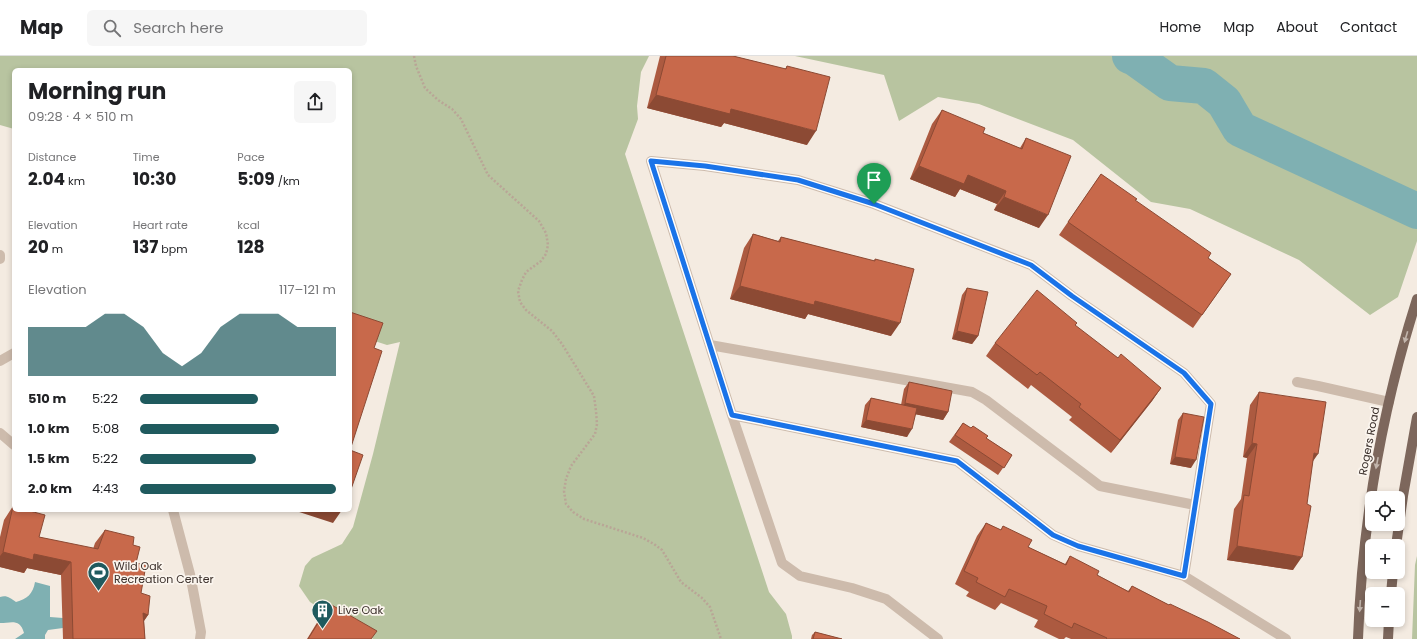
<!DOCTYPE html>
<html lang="en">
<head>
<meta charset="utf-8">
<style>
	:root { --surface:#fff; --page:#f6f6f6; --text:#202124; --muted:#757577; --line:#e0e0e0; --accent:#1f5a5e }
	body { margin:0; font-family:Poppins,sans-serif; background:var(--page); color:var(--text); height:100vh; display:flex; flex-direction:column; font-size:15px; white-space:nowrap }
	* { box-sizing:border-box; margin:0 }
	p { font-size:13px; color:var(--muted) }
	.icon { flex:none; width:22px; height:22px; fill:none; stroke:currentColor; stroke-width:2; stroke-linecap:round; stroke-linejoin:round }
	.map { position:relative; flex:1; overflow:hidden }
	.sheet { position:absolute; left:12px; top:12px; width:340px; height:444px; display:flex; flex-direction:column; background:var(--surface); border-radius:6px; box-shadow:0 2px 6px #0003 }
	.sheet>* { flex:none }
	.fabs { position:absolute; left:1365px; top:435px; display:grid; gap:8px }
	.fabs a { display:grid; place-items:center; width:40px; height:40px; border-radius:6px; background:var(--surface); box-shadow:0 2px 6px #0003; font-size:20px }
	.pin { position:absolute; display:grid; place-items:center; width:34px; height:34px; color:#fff; margin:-41px -17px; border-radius:50% 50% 50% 0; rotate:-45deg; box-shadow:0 0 4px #0007 }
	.pin .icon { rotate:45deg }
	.round { display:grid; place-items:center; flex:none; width:42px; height:42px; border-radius:6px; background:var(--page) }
	.headline { display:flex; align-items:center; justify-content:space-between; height:68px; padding:0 16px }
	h1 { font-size:22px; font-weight:700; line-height:30px }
	.stats { display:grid; grid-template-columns:repeat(3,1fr); gap:6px; height:68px; padding:4px 16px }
	.stats div { display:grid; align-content:center }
	.stats b { font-size:17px; font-weight:700 }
	.stats small { font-size:11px; font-weight:400 }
	.stats p { font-size:11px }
	.chart { height:112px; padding:8px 16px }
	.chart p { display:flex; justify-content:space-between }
	.chart svg { width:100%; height:72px; margin-top:4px; fill:var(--accent); opacity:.7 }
	ul { padding:0 16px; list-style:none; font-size:13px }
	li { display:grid; grid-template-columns:64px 48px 1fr; align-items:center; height:30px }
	li i { height:10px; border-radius:5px; background:var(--accent) }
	header { display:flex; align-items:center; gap:24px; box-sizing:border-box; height:56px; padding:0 20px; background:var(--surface); border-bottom:1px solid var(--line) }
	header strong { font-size:19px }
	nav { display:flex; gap:22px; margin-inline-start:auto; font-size:14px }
	.search { width:280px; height:36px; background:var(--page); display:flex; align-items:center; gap:10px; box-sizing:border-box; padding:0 14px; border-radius:6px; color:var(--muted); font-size:15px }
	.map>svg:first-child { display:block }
	.green { fill:#b8c4a0 }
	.water { fill:#7fb0b2 }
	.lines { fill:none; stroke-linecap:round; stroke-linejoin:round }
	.river { stroke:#7fb0b2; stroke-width:36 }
	.path { stroke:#b9a596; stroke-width:2.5; stroke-dasharray:2 2; stroke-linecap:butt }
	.minor { stroke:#cdbbac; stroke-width:10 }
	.major { stroke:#7d675c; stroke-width:10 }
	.wall { fill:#ac5a40 }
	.shaded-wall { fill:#8c4a34 }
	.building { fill:#c8694b; stroke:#8c4a34 }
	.oneway { fill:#c2b5ac }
	.route-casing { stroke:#fff; stroke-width:8 }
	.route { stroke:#1a73e8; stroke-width:5 }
	.labels { text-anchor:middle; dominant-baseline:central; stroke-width:3.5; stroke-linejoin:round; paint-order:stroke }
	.street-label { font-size:11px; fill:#3b302b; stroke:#fbf5ee }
	.poi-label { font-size:11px; fill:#3b302b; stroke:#fbf5ee; text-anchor:start }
</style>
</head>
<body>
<header>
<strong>Map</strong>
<div class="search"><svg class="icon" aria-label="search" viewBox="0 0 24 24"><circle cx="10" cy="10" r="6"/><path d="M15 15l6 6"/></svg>Search here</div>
<nav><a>Home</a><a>Map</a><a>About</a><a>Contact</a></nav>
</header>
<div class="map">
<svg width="1417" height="583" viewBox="0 0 1417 583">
	<rect width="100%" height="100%" fill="#f4ebe1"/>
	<path class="green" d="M0,0H649L641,16L637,50L638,63L625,98L769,536L786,558L792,580V583H373L354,567L327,557L310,546L299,530L305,510L312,502L342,488L353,471L373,398L400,286L387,289L350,277V14H14V73L0,69Z
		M795,0H1417V185L1398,241L1370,259L1299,204L1190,153L1151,146L1073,84L979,48L938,41L899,65L884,19Z
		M1417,500V583H1412L1415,509Z"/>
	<path class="water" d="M35,526L50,530V561L63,562V572L48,574L45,579V583H15L24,577C20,562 11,567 0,567V541C7,539 10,542 16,546C27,543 33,538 35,526Z"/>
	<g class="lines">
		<path class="river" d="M1130,0L1135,2L1170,27L1204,30L1224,46L1240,73L1417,155"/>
		<path class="path" d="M414,0L416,10L425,32L438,44L452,53L461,63L488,119L539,165L546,177L548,189L546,198L541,205L526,216L522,224L518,235L520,246L526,254L552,275L562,288L594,340L596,355L597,368L595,378L571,410L566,423L564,435L566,448L573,456L584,463L643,482L654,488L662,494L681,526L702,542L710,551L721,583"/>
		<path class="minor" d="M0,199V203
			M710,289L972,336L986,344L1100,430L1195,449
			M0,305L14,297
			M1297,326L1318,330L1389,346
			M732,359L957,405L1053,479L1078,490L1184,520
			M0,377L14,389
			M173,454L190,518L201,576L200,583
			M938,583L886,543L852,532L800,520L782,507L732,359L651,105L705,110L798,124L874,148L1031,209L1072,240L1184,317L1211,348L1184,520L1286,583"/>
		<path class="major" d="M1396,490L1403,440L1417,361
			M1391,538L1393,516
			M1358,583C1362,468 1382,353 1417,243
			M1388,583L1389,564"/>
	</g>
	<path class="wall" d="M660,0H733L785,13L787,10L807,89L724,67L721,71L647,52Z
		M942,54L983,77L1020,92L1026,82L1039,172L994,154L997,148L960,133L955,141L910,123L932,68Z
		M1101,118L1208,202L1231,218L1193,272L1059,179Z
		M753,178L778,185L781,181L874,205L875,203L891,280L808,258L805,263L730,243L744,192Z
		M967,232L978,280L972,288L952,283L962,239Z
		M1077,267L1075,270L1118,302L1161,332L1152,345L1111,397L1069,364L1072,361L1031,329L1028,333L986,300L995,287Z
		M909,326L948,356L943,364L915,358L907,381L861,371L865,349L871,342L901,349L904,333Z
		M1259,336L1313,405L1293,514L1227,504L1234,453L1241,443L1247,402L1243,401L1250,349Z
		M1183,357L1191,412L1170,408L1178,364Z
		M963,367L1012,399L998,419L949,386Z
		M13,450L39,481L93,493L95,487L105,474L133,489L141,537L148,559L144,565L145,583H63L61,519L27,512L24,517L0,511V481L4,464Z
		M986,467L1001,474L1003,470L1028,491L1065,508L1070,500L1097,519L1128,535L1132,530L1169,549L1240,583H1071L1066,581L1064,583H1059L1034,571L1038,564L1001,547L995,554L966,540L969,536L955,528L977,480Z
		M330,548L371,583H307L318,565Z
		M815,576L842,583H811L812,579Z"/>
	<path class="shaded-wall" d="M656,39L731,53L816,75L807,89L724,67L721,71L647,52Z
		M919,110L968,119L1006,135L997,148L960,133L955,141L910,123Z
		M1004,141L1048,159L1039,172L994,154Z
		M740,230L815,245L900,267L891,280L808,258L805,263L730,243Z
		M957,275L978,280L972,288L952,283Z
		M1161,332L1152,345L1111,397L1120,384Z
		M905,347L948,356L943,364L900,355Z
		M866,364L912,373L907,381L861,371Z
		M1252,387L1257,388L1247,402L1243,401Z
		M1314,397L1318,398L1309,411Z
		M1175,401L1196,404L1191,412L1170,408Z
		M293,454H342L333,467Z
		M1237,490L1302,501L1293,514L1227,504Z
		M3,496L34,498L71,506L61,519L27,512L24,517L0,511V500Z
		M143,557L148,559L139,572Z"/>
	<path class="building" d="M666,0H733L786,13L787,10L830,21L816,75L731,53L730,58L656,39Z
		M942,54L985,72L983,77L1022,93L1026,82L1071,100L1048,159L1004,141L1006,135L968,119L964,128L919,110Z
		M1101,118L1137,143L1135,144L1211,197L1208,202L1231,218L1202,259L1068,166Z
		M753,178L780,186L781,181L875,205V203L914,213L900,267L815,245L814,249L740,230Z
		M967,232L988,236L978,280L957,275Z
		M1037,234L1077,267L1075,269L1118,302L1121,298L1161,332L1120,384L1079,351L1081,348L1040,316L1037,319L995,287Z
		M350,256L383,267L374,292L382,295L350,394Z
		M909,326L952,335L948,356L905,347Z
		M1259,336L1326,346L1318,398L1314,397L1307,448L1311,450L1302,501L1237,490L1244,439L1249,440L1257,388L1252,387Z
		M871,342L917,352L912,373L866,364Z
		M1183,357L1204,361L1196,404L1175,401Z
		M963,367L971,372L973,370L988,380L986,382L1012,399L1004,412L955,379Z
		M350,394L363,399L350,436Z
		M13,450L14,451V454H26L45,459L39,481L98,493L105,474L134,481L133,489L140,491L136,507L146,509L141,537L150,540L148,559L143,557L145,583H73L71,506L34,498L33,504L3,496Z
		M986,467L1001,474L1003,470L1032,484L1028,491L1066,509L1070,500L1099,515L1097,519L1129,536L1132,530L1169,549L1170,548L1208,566L1240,583H1106L1107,582L1074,567L1072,572L1044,558L1047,550L1009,533L1005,541L976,526L978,522L964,515Z
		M330,548L377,575L371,583H308Z
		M815,576L842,583H813Z"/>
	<defs><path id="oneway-solid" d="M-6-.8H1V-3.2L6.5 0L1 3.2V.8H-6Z"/></defs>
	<g class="oneway">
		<use href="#oneway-solid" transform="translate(1406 281) rotate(106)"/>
		<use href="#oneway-solid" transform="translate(1377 407) rotate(101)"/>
		<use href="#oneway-solid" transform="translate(1360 550) rotate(94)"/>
	</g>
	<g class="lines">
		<defs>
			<path id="route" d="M651,105L705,110L798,124L874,148L1031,209L1072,240L1184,317L1211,348L1184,520L1078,490L1053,479L957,405L732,359Z"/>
		</defs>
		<use href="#route" class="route-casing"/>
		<use href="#route" class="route"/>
	</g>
	<defs>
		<symbol id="stadium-pin" viewBox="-11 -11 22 30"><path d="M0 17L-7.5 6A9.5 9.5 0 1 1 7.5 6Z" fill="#1f5a5e" stroke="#fbf5ee"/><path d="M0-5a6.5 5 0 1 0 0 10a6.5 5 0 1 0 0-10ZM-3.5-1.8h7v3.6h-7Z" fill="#fff"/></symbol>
		<symbol id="building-pin" viewBox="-11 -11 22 30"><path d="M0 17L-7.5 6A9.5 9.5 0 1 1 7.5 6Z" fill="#1f5a5e" stroke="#fbf5ee"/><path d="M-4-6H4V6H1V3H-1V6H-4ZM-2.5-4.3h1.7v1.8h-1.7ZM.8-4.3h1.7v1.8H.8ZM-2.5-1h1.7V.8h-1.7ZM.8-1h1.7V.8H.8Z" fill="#fff"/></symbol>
	</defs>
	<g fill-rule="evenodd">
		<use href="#stadium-pin" x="86" y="504" width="25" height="34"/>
		<use href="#building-pin" x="310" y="542" width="25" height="34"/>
	</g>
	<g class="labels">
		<g class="street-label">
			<text transform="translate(1369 385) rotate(-79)">Rogers Road</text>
		</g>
		<g class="poi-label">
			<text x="114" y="510">Wild Oak<tspan x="114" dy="13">Recreation Center</tspan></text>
			<text x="338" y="554">Live Oak</text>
		</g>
	</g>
</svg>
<div class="fabs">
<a><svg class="icon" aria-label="locate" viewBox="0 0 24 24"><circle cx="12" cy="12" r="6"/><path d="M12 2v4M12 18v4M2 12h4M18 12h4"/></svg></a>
<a>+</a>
<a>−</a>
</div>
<div class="pin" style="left:874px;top:148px;background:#1e9e55"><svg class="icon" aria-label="arrive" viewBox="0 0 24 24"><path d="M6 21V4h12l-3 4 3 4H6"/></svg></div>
<section class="sheet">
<div class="headline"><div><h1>Morning run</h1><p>09:28 · 4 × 510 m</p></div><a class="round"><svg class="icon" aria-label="share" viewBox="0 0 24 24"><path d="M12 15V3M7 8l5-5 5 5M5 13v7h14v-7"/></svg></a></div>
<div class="stats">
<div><p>Distance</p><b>2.04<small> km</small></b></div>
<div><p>Time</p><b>10:30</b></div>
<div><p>Pace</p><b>5:09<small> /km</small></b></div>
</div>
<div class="stats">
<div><p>Elevation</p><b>20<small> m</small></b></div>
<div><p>Heart rate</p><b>137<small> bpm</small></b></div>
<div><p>kcal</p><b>128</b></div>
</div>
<div class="chart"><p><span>Elevation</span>117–121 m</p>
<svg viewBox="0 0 160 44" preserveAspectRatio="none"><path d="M0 44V14L10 14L20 14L30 14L40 6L50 6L60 14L70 30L80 38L90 30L100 14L110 6L120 6L130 6L140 14L150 14L160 14V44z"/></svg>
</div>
<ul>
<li><b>510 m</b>5:22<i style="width:60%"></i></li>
<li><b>1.0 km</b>5:08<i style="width:71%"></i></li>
<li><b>1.5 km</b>5:22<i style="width:59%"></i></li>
<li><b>2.0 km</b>4:43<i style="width:100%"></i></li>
</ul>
</section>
</div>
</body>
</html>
